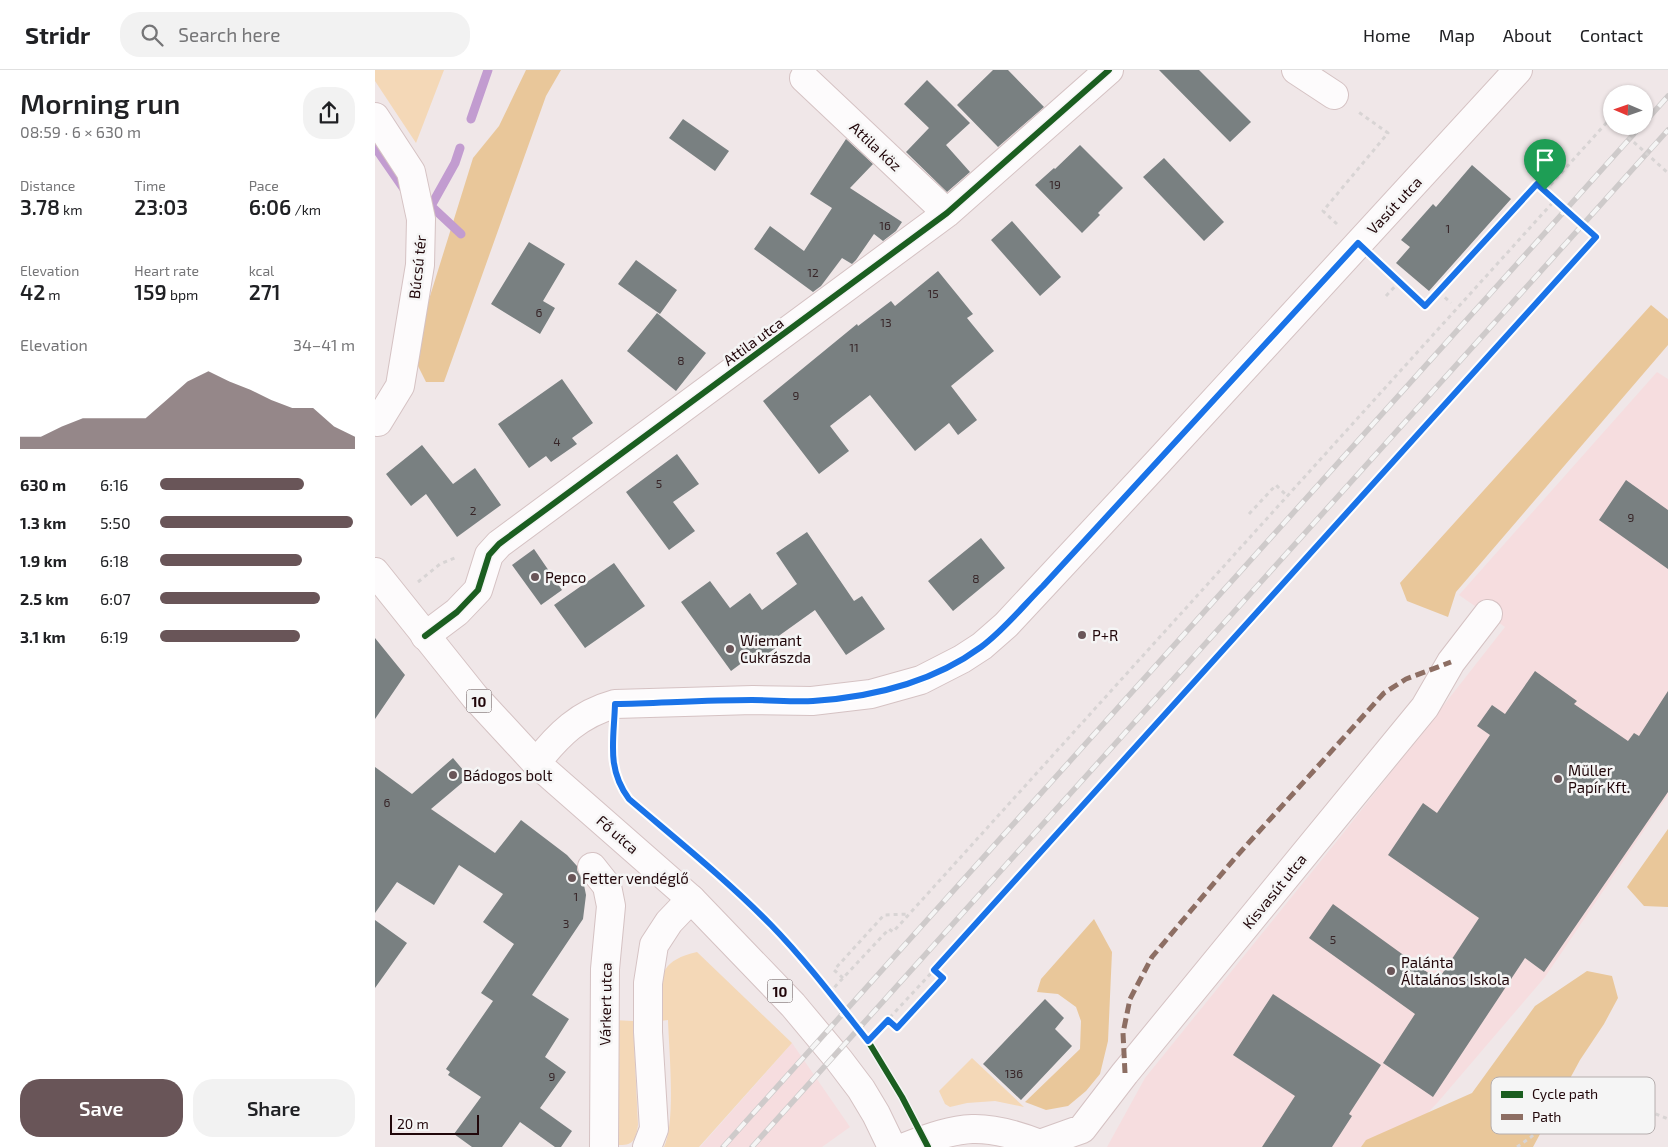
<!DOCTYPE html>
<html lang="en">
<head>
<meta charset="utf-8">
<style>
	:root { --surface:#fff; --page:#f2f2f2; --text:#202124; --muted:#757577; --line:#e0e0e0; --accent:#695558 }
	body { margin:0; font-family:"Exo 2",sans-serif; background:var(--page); color:var(--text); height:100vh; display:flex; flex-direction:column; font-size:19px; white-space:nowrap }
	* { box-sizing:border-box; margin:0 }
	p { font-size:16px; color:var(--muted) }
	.icon { flex:none; width:28px; height:28px; fill:none; stroke:currentColor; stroke-width:2; stroke-linecap:round; stroke-linejoin:round }
	.map { position:relative; flex:1; overflow:hidden }
	.panel { display:flex; flex-direction:column; background:var(--surface); width:375px }
	.panel>* { flex:none }
	.needle { width:32px; rotate:272deg }
	.fabs { position:absolute; left:1228px; top:15px; display:grid; gap:10px }
	.fabs a { display:grid; place-items:center; width:50px; height:50px; border-radius:50%; background:var(--surface); box-shadow:0 1px 4px #0004; font-size:25px }
	.scale { position:absolute; left:15px; bottom:12px; width:89px; box-sizing:border-box; padding-left:5px; border:2px solid #21070a; border-top:0; font-size:14px; line-height:18px; white-space:nowrap; color:#21070a; -webkit-text-stroke:4px #f5f5f5; paint-order:stroke }
	.pin { position:absolute; display:grid; place-items:center; width:42px; height:42px; color:#fff; margin:-51px -21px; border-radius:50% 50% 50% 0; rotate:-45deg; box-shadow:0 0 5px #0007 }
	.pin .icon { rotate:45deg }
	.round { display:grid; place-items:center; flex:none; width:52px; height:52px; border-radius:20px; background:var(--page) }
	.headline { display:flex; align-items:center; justify-content:space-between; height:85px; padding:0 20px }
	h1 { font-size:28px; font-weight:600; line-height:38px }
	.metrics { display:grid; grid-template-columns:repeat(3,1fr); gap:8px; height:85px; padding:5px 20px }
	.metrics div { display:grid; align-content:center }
	.metrics b { font-size:21px; font-weight:600 }
	.metrics small { font-size:14px; font-weight:400 }
	.metrics p { font-size:14px }
	.chart { height:140px; padding:10px 20px }
	.chart p { display:flex; justify-content:space-between }
	.chart svg { width:100%; height:90px; margin-top:5px; fill:var(--accent); opacity:.7 }
	.action { display:flex; gap:10px; margin-top:auto; padding:10px 20px }
	.action a { flex:1; height:58px; border-radius:20px; background:var(--accent); color:#fff; font-size:20px; font-weight:600; line-height:58px; text-align:center }
	.action a+a { background:var(--page); color:var(--text) }
	ul { padding:0 20px; list-style:none; font-size:16px }
	li { display:grid; grid-template-columns:80px 60px 1fr; align-items:center; height:38px }
	li i { height:12px; border-radius:6px; background:var(--accent) }
	header { display:flex; align-items:center; gap:30px; box-sizing:border-box; height:70px; padding:0 25px; background:var(--surface); border-bottom:1px solid var(--line) }
	header strong { font-size:24px }
	nav { display:flex; gap:28px; margin-inline-start:auto; font-size:18px }
	.search { width:350px; height:45px; background:var(--page); display:flex; align-items:center; gap:12px; box-sizing:border-box; padding:0 18px; border-radius:20px; color:var(--muted); font-size:19px }
	main { display:flex; flex:1; min-height:0 }
	.map>svg:first-child { display:block }
	.built { fill:#f6dddf }
	.green { fill:#f4d8b7 }
	.forest { fill:#e9c79a }
	.lines { fill:none; stroke-linecap:round; stroke-linejoin:round }
	.stream { stroke:#c29cd0; stroke-width:9 }
	.building { fill:#798081 }
	.minor-casing { stroke:#d5c2c3; stroke-width:30 }
	.major-casing { stroke:#d5c2c3; stroke-width:30 }
	.path { stroke:#d8d4d4; stroke-width:3; stroke-dasharray:4 4; stroke-linecap:butt }
	.minor { stroke:#fdfbfc; stroke-width:28 }
	.major { stroke:#fdfbfc; stroke-width:28 }
	.rail-casing { stroke:#cecaca; stroke-width:5.5 }
	.rail { stroke:#f5f5f5; stroke-width:4; stroke-dasharray:11; stroke-linecap:butt }
	.path-bridge { stroke:#d8d4d4; stroke-width:3; stroke-dasharray:4 4; stroke-linecap:butt }
	.quiet { stroke:#8d6e63; stroke-width:5; stroke-dasharray:10 5; stroke-linecap:butt }
	.cycleway-casing { stroke:#f5f5f5; stroke-width:9 }
	.cycleway { stroke:#1b5e20; stroke-width:6 }
	.route-casing { stroke:#fff; stroke-width:10 }
	.route { stroke:#1a73e8; stroke-width:6 }
	.poi-dot { fill:#695558; stroke:#f5f5f5; stroke-width:2 }
	.labels { text-anchor:middle; dominant-baseline:central; stroke-width:5; stroke-linejoin:round; paint-order:stroke }
	.number-label { font-size:12px; fill:#372528 }
	.shield { fill:#f5f5f5; stroke:#614e50; stroke-width:1 }
	.shield-label { font-size:14px; font-weight:bold; fill:#21070a }
	.street-label { font-size:15px; fill:#21070a; stroke:#f5f5f5 }
	.poi-label { font-size:15px; fill:#21070a; stroke:#f5f5f5; text-anchor:start }
	.key { fill:#f5f5f5; stroke:#b5aeae; stroke-width:1 }
	.key-label { font-size:14px; fill:#21070a }
</style>
</head>
<body>
<header>
<strong>Stridr</strong>
<div class="search"><svg class="icon" aria-label="search" viewBox="0 0 24 24"><circle cx="10" cy="10" r="6"/><path d="M15 15l6 6"/></svg>Search here</div>
<nav><a>Home</a><a>Map</a><a>About</a><a>Contact</a></nav>
</header>
<main>
<section class="panel">
<div class="headline"><div><h1>Morning run</h1><p>08:59 · 6 × 630 m</p></div><a class="round"><svg class="icon" aria-label="share" viewBox="0 0 24 24"><path d="M12 15V3M7 8l5-5 5 5M5 13v7h14v-7"/></svg></a></div>
<div class="metrics">
<div><p>Distance</p><b>3.78<small> km</small></b></div>
<div><p>Time</p><b>23:03</b></div>
<div><p>Pace</p><b>6:06<small> /km</small></b></div>
</div>
<div class="metrics">
<div><p>Elevation</p><b>42<small> m</small></b></div>
<div><p>Heart rate</p><b>159<small> bpm</small></b></div>
<div><p>kcal</p><b>271</b></div>
</div>
<div class="chart"><p><span>Elevation</span>34–41 m</p>
<svg viewBox="0 0 160 44" preserveAspectRatio="none"><path d="M0 44V38L10 38L20 33L30 29L40 29L50 29L60 29L70 20L80 11L90 6L100 11L110 15L120 20L130 24L140 24L150 33L160 38V44z"/></svg>
</div>
<ul>
<li><b>630 m</b>6:16<i style="width:74%"></i></li>
<li><b>1.3 km</b>5:50<i style="width:99%"></i></li>
<li><b>1.9 km</b>6:18<i style="width:73%"></i></li>
<li><b>2.5 km</b>6:07<i style="width:82%"></i></li>
<li><b>3.1 km</b>6:19<i style="width:72%"></i></li>
</ul>
<div class="action"><a>Save</a><a>Share</a></div>
</section>
<div class="map">
<svg width="1293" height="1077" viewBox="0 0 1293 1077">
	<rect width="100%" height="100%" fill="#f0e7e8"/>
	<path class="built" d="M1282,302L1293,309V725L1170,907L1063,1032L1020,1077H732L770,1008L966,766L1130,557L1084,525Z
		M417,973L475,1057L447,1077H325Z"/>
	<path class="green" d="M0,0H69L41,73L0,11Z
		M322,882L417,973L324,1077H289C301,1051 294,982 293,950L285,951C286,913 278,892 322,882Z
		M238,950L258,951L263,1055C261,1070 258,1076 242,1075Z
		M597,988L649,1037L620,1031L592,1033L575,1037L570,1034L564,1021Z"/>
	<path class="forest" d="M151,0H186L171,26L69,312H51L37,284L98,88L124,56Z
		M1276,235L1293,249V275L1081,522L1073,547L1032,531L1025,513Z
		M1293,759V837L1269,836L1252,817Z
		M719,849L737,882L733,971L725,1004L711,1021L693,1036L671,1040L650,1032L705,979L706,951L701,937L683,924L662,922L666,909Z
		M1212,901L1237,906L1243,928L1229,954L1205,990L1158,1077H986L991,1070L1097,1023L1160,936Z"/>
	<g class="lines">
		<path class="stream" d="M96,49L113,0
			M0,77L29,119
			M85,78L80,93L56,136L86,164"/>
	</g>
	<path class="building" d="M618,0H633L669,37L623,77L582,35Z
		M784,0H824L876,52L855,72Z
		M552,10L595,53L571,75L595,102L572,122L531,82L554,58L529,34Z
		M308,49L354,81L340,101L294,68Z
		M471,69L498,94L475,118L527,152L521,161L508,171L499,164L481,190L477,194L467,188L446,216L438,222L379,179L395,156L429,181L457,138L435,124Z
		M705,75L748,118L723,143L725,145L707,163L660,115L679,98L680,99Z
		M789,88L849,152L829,171L768,107Z
		M1097,95L1136,129L1054,221L1021,193L1035,177L1026,170L1058,134L1061,137Z
		M637,151L686,207L665,226L616,170Z
		M154,172L190,194L168,231L180,238L165,264L116,234Z
		M261,190L302,220L285,244L243,214Z
		M563,201L598,244L592,248L619,281L576,316L602,350L583,365L574,353L540,381L495,325L455,356L474,381L444,404L388,331L482,254L483,256L516,231L520,236Z
		M282,243L331,283L301,321L252,281Z
		M187,309L218,353L197,368L202,374L176,392L171,386L154,398L123,354Z
		M47,375L78,414L100,398L126,435L82,467L51,424L36,436L11,404Z
		M302,384L324,414L298,432L320,461L294,480L251,422Z
		M1251,410L1293,440V499L1224,450Z
		M432,462L479,531L487,526L510,559L471,585L440,540L398,570L402,577L381,592L376,586L356,601L306,532L335,511L355,538L375,523L387,540L422,514L401,483Z
		M606,468L630,498L578,541L553,511Z
		M159,479L187,520L166,535L137,495Z
		M239,493L270,536L210,578L179,535Z
		M0,568L30,605L0,649Z
		M1160,601L1202,631L1199,634L1253,671L1259,663L1264,666L1293,621V722L1169,902L1150,888L1058,1027L1008,993L1040,944L934,868L958,834L1063,910L1104,848L1013,785L1048,733L1062,743L1115,665L1102,656L1117,635L1130,644Z
		M78,688L94,707L56,739L120,783L146,750L192,785L202,796V800L208,810L211,825L208,849L157,925L194,949L170,987L191,1002L165,1038L197,1061L186,1077H180L145,1052L127,1077H97L79,1064L106,1027L73,1005L75,1002L71,999L118,931L106,923L139,874L108,852L128,824L84,795L59,835L22,812L0,843V697L37,724Z
		M0,850L32,873L0,918Z
		M898,924L1006,995L974,1044L977,1046L957,1077H887L920,1026L858,985Z
		M670,929L689,948L680,959L697,976L646,1030L608,994Z"/>
	<g class="lines">
		<defs>
			<path id="minor" d="M921,0L959,25
				M429,8L572,143
				M0,47L36,102L46,149L45,195L25,316L3,352
				M50,566L82,542L103,520L114,485L124,474L572,143L734,0
				M161,693C184,664 204,644 240,634L378,630L437,631L496,624L546,610L587,589L607,576L631,555L782,393L1143,0
				M217,797L232,816L236,836L230,899L229,1077
				M665,1074L707,1059L750,1003L1050,637L1076,592L1113,544
				M272,1077L279,1059L273,962V913L279,875L294,852L316,829
				M530,1077C585,1055 609,1052 665,1074L668,1077"/>
			<path id="major" d="M0,502L100,627L161,693L316,829L418,935L464,990L486,1019L501,1044L517,1077"/>
		</defs>
		<use href="#minor" class="minor-casing"/>
		<use href="#major" class="major-casing"/>
		<path class="path" d="M962,154L948,141L1013,63L982,41
			M1003,193L1050,236L1162,114L1170,121L1234,50
			M1064,222L1076,233
			M1011,226L1024,212
			M874,444L901,415L912,426
			M43,512L65,494L82,487
			M468,908L459,900L509,845L534,844
			M454,923L514,859L518,862L1180,130
			M513,950L522,958L568,908L559,900L1221,167L1170,121
			M493,971L559,900
			M1142,1077L1156,1067L1212,1015L1293,1049"/>
		<use href="#minor" class="minor"/>
		<use href="#major" class="major"/>
		<defs>
			<path id="rail" d="M1269,53L1293,26
				M348,1077L1266,56
				M377,1077L1293,60"/>
		</defs>
		<use href="#rail" class="rail-casing"/>
		<use href="#rail" class="rail"/>
		<path class="path-bridge" d="M1241,56L1293,103"/>
		<path class="quiet" d="M750,1003L748,963L755,929L777,887L860,788L1009,623L1031,609L1076,592"/>
		<defs>
			<path id="cycleway" d="M50,566L82,542L103,520L114,485L124,474L572,143L734,0
				M553,1077L527,1027L493,971L427,888L369,828L254,729C231,697 238,671 240,634L378,630L437,631L496,624L546,610L587,589L607,576L631,555L782,393L983,173"/>
		</defs>
		<use href="#cycleway" class="cycleway-casing"/>
		<use href="#cycleway" class="cycleway"/>
	</g>
	<g class="lines">
		<defs>
			<path id="route" d="M1162,114L1221,167L559,900L568,908L522,958L513,950L493,971C462,932 431,891 396,855C352,810 302,770 254,729C231,698 239,670 240,634C286,633 332,630 377,630C397,630 418,632 438,631C498,627 557,613 606,577C629,560 648,536 668,516L983,173L1050,236Z"/>
		</defs>
		<use href="#route" class="route-casing"/>
		<use href="#route" class="route"/>
	</g>
	<g class="poi-dot">
		<circle cx="160" cy="507" r="5"/>
		<circle cx="707" cy="565" r="5"/>
		<circle cx="355" cy="579" r="5"/>
		<circle cx="78" cy="705" r="5"/>
		<circle cx="1183" cy="709" r="5"/>
		<circle cx="197" cy="808" r="5"/>
		<circle cx="1016" cy="901" r="5"/>
	</g>
	<g class="labels">
		<g class="number-label">
			<text x="680" y="114">19</text>
			<text x="510" y="155">16</text>
			<text x="1073" y="158">1</text>
			<text x="438" y="202">12</text>
			<text x="558" y="223">15</text>
			<text x="164" y="242">6</text>
			<text x="511" y="252">13</text>
			<text x="479" y="277">11</text>
			<text x="306" y="290">8</text>
			<text x="421" y="325">9</text>
			<text x="182" y="371">4</text>
			<text x="284" y="413">5</text>
			<text x="98" y="440">2</text>
			<text x="1256" y="447">9</text>
			<text x="601" y="508">8</text>
			<text x="12" y="732">6</text>
			<text x="201" y="826">1</text>
			<text x="191" y="853">3</text>
			<text x="958" y="869">5</text>
			<text x="639" y="1003">136</text>
			<text x="177" y="1006">9</text>
		</g>
		<g class="shield">
			<rect x="91.5" y="619.5" width="25" height="23" rx="4"/>
			<rect x="392.5" y="909.5" width="25" height="23" rx="4"/>
		</g>
		<g class="shield-label">
			<text x="104" y="631">10</text>
			<text x="405" y="921">10</text>
		</g>
		<g class="street-label">
			<text transform="translate(501 76) rotate(43)">Attila köz</text>
			<text transform="translate(1019 135) rotate(-47)">Vasút utca</text>
			<text transform="translate(42 197) rotate(-84)">Búcsú tér</text>
			<text transform="translate(378 271) rotate(-36)">Attila utca</text>
			<text transform="translate(243 764) rotate(41)">Fő utca</text>
			<text transform="translate(899 821) rotate(-51)">Kisvasút utca</text>
			<text transform="translate(230 934) rotate(-89)">Várkert utca</text>
		</g>
		<g class="poi-label">
			<text x="170" y="507">Pepco</text>
			<text x="717" y="565">P+R</text>
			<text x="365" y="570">Wiemant<tspan x="365" dy="17">Cukrászda</tspan></text>
			<text x="1193" y="700">Müller<tspan x="1193" dy="17">Papír Kft.</tspan></text>
			<text x="88" y="705">Bádogos bolt</text>
			<text x="207" y="808">Fetter vendéglő</text>
			<text x="1026" y="892">Palánta<tspan x="1026" dy="17">Általános Iskola</tspan></text>
		</g>
	</g>
	<rect x="1116" y="1007" width="164" height="57" rx="8" class="key"/>
	<rect x="1126" y="1021" width="22" height="7" fill="#1b5e20"/>
	<rect x="1126" y="1044" width="22" height="6" fill="#8d6e63"/>
	<g class="key-label">
		<text x="1157" y="1029">Cycle path</text>
		<text x="1157" y="1052">Path</text>
	</g>
</svg>
<div class="fabs">
<a><svg class="needle" viewBox="-14 -14 28 28"><path d="M0-13l5 13h-10z" fill="#e53935"/><path d="M0 13l5-13h-10z" fill="#757577"/></svg></a>
</div>
<div class="scale">20 m</div>
<div class="pin" style="left:1170px;top:120px;background:#1e9e55"><svg class="icon" aria-label="arrive" viewBox="0 0 24 24"><path d="M6 21V4h12l-3 4 3 4H6"/></svg></div>
</div>
</main>
</body>
</html>
